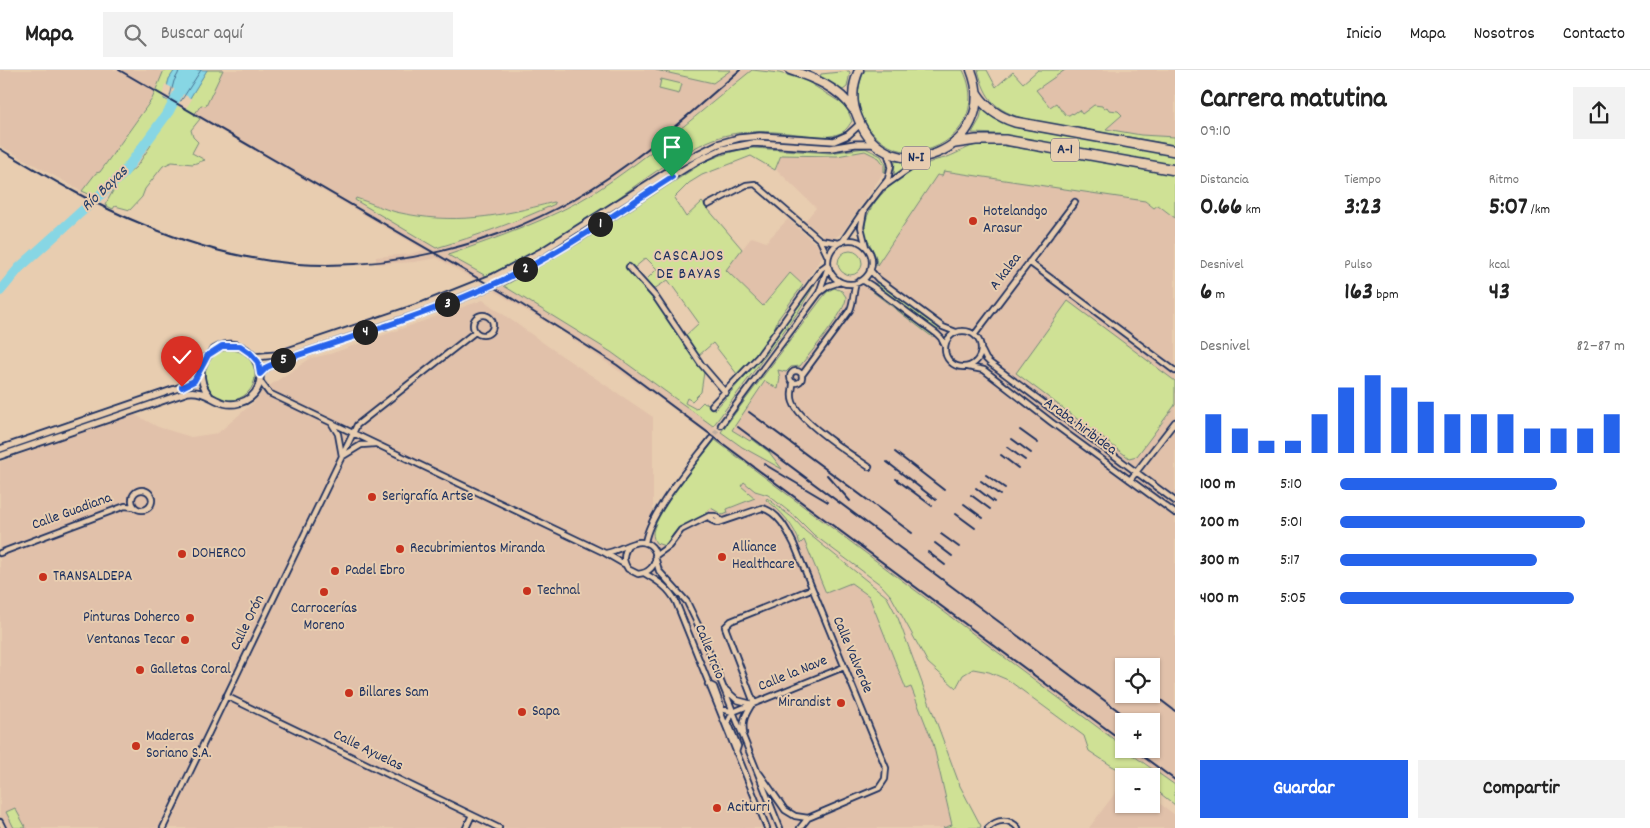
<!DOCTYPE html>
<html lang="es">
<head>
<meta charset="utf-8">
<style>
	:root { --surface:#fff; --page:#f2f2f2; --text:#222; --muted:#767676; --line:#e0e0e0; --accent:#2563eb }
	body { margin:0; font-family:Dekko,sans-serif; background:var(--page); color:var(--text); height:100vh; display:flex; flex-direction:column; font-size:19px; white-space:nowrap }
	* { box-sizing:border-box; margin:0 }
	p { font-size:16px; color:var(--muted) }
	.icon { flex:none; width:28px; height:28px; fill:none; stroke:currentColor; stroke-width:2; stroke-linecap:round; stroke-linejoin:round }
	.map { position:relative; flex:1; overflow:hidden }
	.details { display:flex; flex-direction:column; background:var(--surface); width:475px }
	.details>* { flex:none }
	.fabs { position:absolute; left:1115px; top:588px; display:grid; gap:10px }
	.fabs a { display:grid; place-items:center; width:45px; height:45px; border-radius:0px; background:var(--surface); box-shadow:0 1px 4px #0004; font-size:25px }
	.pin { position:absolute; display:grid; place-items:center; width:42px; height:42px; color:#fff; margin:-51px -21px; border-radius:50% 50% 50% 0; rotate:-45deg; box-shadow:0 0 5px #0007 }
	.pin .icon { rotate:45deg }
	.km { position:absolute; width:25px; height:25px; margin:-12px; border-radius:50%; background:#222; color:#fff; font-size:14px; line-height:25px; text-align:center }
	.round { display:grid; place-items:center; flex:none; width:52px; height:52px; border-radius:0px; background:var(--page) }
	.headline { display:flex; align-items:center; justify-content:space-between; height:85px; padding:0 25px }
	h1 { font-size:28px; font-weight:700; line-height:38px }
	.metrics { display:grid; grid-template-columns:repeat(3,1fr); gap:8px; height:85px; padding:5px 25px }
	.metrics div { display:grid; align-content:center }
	.metrics b { font-size:25px; font-weight:700 }
	.metrics small { font-size:14px; font-weight:400 }
	.metrics p { font-size:14px }
	.chart { height:140px; padding:10px 25px }
	.chart p { display:flex; justify-content:space-between }
	.chart svg { width:100%; height:90px; margin-top:5px; stroke:var(--accent); stroke-width:6 }
	.cta { display:flex; gap:10px; margin-top:auto; padding:10px 25px }
	.cta a { flex:1; height:58px; border-radius:0px; background:var(--accent); color:#fff; font-size:20px; font-weight:700; line-height:58px; text-align:center }
	.cta a+a { background:var(--page); color:var(--text) }
	ul { padding:0 25px; list-style:none; font-size:16px }
	li { display:grid; grid-template-columns:80px 60px 1fr; align-items:center; height:38px }
	li i { height:12px; border-radius:6px; background:var(--accent) }
	header { display:flex; align-items:center; gap:30px; box-sizing:border-box; height:70px; padding:0 25px; background:var(--surface); border-bottom:1px solid var(--line) }
	header strong { font-size:24px }
	nav { display:flex; gap:28px; margin-inline-start:auto; font-size:18px }
	.search { width:350px; height:45px; background:var(--page); display:flex; align-items:center; gap:12px; box-sizing:border-box; padding:0 18px; border-radius:0px; color:var(--muted); font-size:19px }
	main { display:flex; flex:1; min-height:0 }
	.map>svg:first-child { display:block }
	.built { fill:#e1c1aa; fill-rule:evenodd }
	.green { fill:#cfe195; stroke:#75887a }
	.water { fill:#87d6e4; stroke:#5c93ae }
	.pier { fill:#e8cdb0 }
	.lines { fill:none; stroke-linecap:round; stroke-linejoin:round }
	.shore { stroke:#467294; stroke-width:1 }
	.river { stroke:#87d6e4; stroke-width:10 }
	.minor-tunnel { stroke:#bfada0; stroke-width:4.5; stroke-dasharray:4.5 2; stroke-linecap:butt }
	.minor-casing { stroke:#1b2f5e; stroke-width:8 }
	.tertiary-casing { stroke:#1b2f5e; stroke-width:9 }
	.trunk-casing { stroke:#1b2f5e; stroke-width:11 }
	.motorway-casing { stroke:#1b2f5e; stroke-width:12 }
	.minor { stroke:#e8cdb0; stroke-width:4.5 }
	.tertiary { stroke:#e8cdb0; stroke-width:5.5 }
	.trunk { stroke:#e8cdb0; stroke-width:8 }
	.motorway { stroke:#e8cdb0; stroke-width:9 }
	.rail { stroke:#1b2f5e; stroke-width:2 }
	.route-casing { stroke:#fff; stroke-width:10 }
	.route { stroke:#2563eb; stroke-width:6 }
	.poi-dot { fill:#c8321e; stroke:#e8cdb0; stroke-width:2 }
	.labels { text-anchor:middle; dominant-baseline:central; stroke-width:4; stroke-linejoin:round; paint-order:stroke }
	.shield { fill:#e8cdb0; stroke:#585e77; stroke-width:1 }
	.shield-label { font-size:14px; font-weight:bold; fill:#1b2f5e }
	.poi-label { font-size:15px; fill:#1b2f5e; stroke:#e8cdb0; text-anchor:start }
	.street-label { font-size:15px; fill:#1b2f5e; stroke:#e8cdb0 }
	.water-label { font-size:16px; font-style:italic; fill:#26406b; stroke:#e8cdb0 }
	.neighbourhood-label { font-size:16px; letter-spacing:1px; fill:#1b2f5e; stroke:#e8cdb0 }
</style>
</head>
<body>
<header>
<strong>Mapa</strong>
<div class="search"><svg class="icon" aria-label="search" viewBox="0 0 24 24"><circle cx="10" cy="10" r="6"/><path d="M15 15l6 6"/></svg>Buscar aquí</div>
<nav><a>Inicio</a><a>Mapa</a><a>Nosotros</a><a>Contacto</a></nav>
</header>
<main>
<div class="map">
<svg width="1175" height="758" viewBox="0 0 1175 758">
	<rect width="100%" height="100%" fill="#e8cdb0"/>
	<filter id="ink" filterUnits="userSpaceOnUse"><feTurbulence type="fractalNoise" baseFrequency=".02" numOctaves="2"/><feDisplacementMap in="SourceGraphic" scale="10" xChannelSelector="R" yChannelSelector="G"/><feConvolveMatrix kernelMatrix="1 2 1 2 8 2 1 2 1" color-interpolation-filters="sRGB"/></filter>
	<g filter="url(#ink)">
		<path class="built" d="M0,0H158L163,3L151,29L100,102L96,103L82,121L0,76Z
			M223,0H656L713,13L731,0H752L635,94L594,122L535,153L449,186L486,206L475,210L437,188L414,192L376,194V187L410,184L424,180L194,45L201,35H206ZM357,128L395,142L436,148L473,149L512,143L526,147L487,163L436,178L355,130Z
			M1065,0H1175V67L1141,65L1105,59L1122,45L1118,41L1104,39L1082,44L1069,45L1050,37L1036,20Z
			M865,80L879,88L884,96V102L842,163L834,168H826L805,151L816,138L776,99L780,85L837,86Z
			M944,101L1145,131L1154,138L1158,135L1175,148V715L1126,679H1151V651H1124V677L671,337L567,265L494,221L504,216L567,253L611,282L742,377H760L752,369L750,371L732,360L766,311L778,299L800,295L845,236V223L842,221L861,215L866,216L877,199V195L937,105L942,106ZM1124,596H1151V624H1124Z
			M788,149L819,177L822,187L803,215L790,203L763,237L725,200L752,167L766,172Z
			M483,230L552,279L653,347V469L670,470L675,462L702,446L712,438L726,439L754,428L741,416L744,412L755,421L767,428L766,430L772,434L787,449L800,474L804,470L869,526L905,618L911,616L933,673L952,755L943,758H0V392L132,343L158,357L191,367L218,363L254,332L263,320L311,288L330,284Z
			M1124,711V734H1151V727L1175,745V758H1089Z"/>
		<path class="green" d="M164,0H175L169,9L164,29L185,36L207,0H223L206,36L201,35L194,45L200,49L191,60L193,67L198,72L192,83L205,90L193,94L172,92L163,96L145,119L142,127L130,140L115,136L113,139L105,135L117,114L137,96L151,75L146,73L117,106L93,126L82,121L96,103L100,102L152,29Z
			M656,0H731L713,13Z
			M752,0L779,3L805,10L846,36L852,51C848,57 845,62 838,64C826,69 810,65 797,64C769,61 741,59 714,69C676,84 636,116 601,140C565,165 526,187 486,206L448,185C499,167 550,150 595,122C651,86 701,41 752,0Z
			M865,0H963C997,69 896,117 863,48C856,33 857,15 865,0Z
			M978,0H987L996,17L1013,2L1023,13L1038,0H1065L1036,20L1050,37L1056,33L1061,40H1062L1066,45H1069L1072,43L1073,44L1079,40L1082,44L1094,35L1102,36L1104,39L1107,37L1109,40L1118,41L1122,45L1106,59L1141,65L1175,67V75L1025,49C995,40 986,30 978,0Z
			M849,1L850,2L847,17L843,20L820,7L821,4Z
			M661,9L682,14L679,24L659,19Z
			M982,39L995,49L1018,58L1175,85V95L1000,64L972,63L980,49Z
			M989,73L1175,104V148L1158,135L1154,138L1145,131L944,101L942,106L937,105L877,195C877,180 863,170 865,156C868,127 905,102 931,92C935,90 941,89 945,88C964,81 967,75 989,73Z
			M752,78L830,83L865,78L881,86L886,95L885,102H884V95L879,88L865,81L837,86L781,85L775,100L751,86L702,105L689,113L674,128L686,147L702,132L742,179L726,200L763,236L790,203L803,215L778,249L772,264L757,283L737,304L713,273L698,286L685,266L699,253L668,210L654,219L645,211L657,199L646,188L634,198L630,195L628,199L657,234L704,302L701,322L692,331L687,328L685,333L696,339L703,332L705,334L707,333L715,340L745,306L815,214L798,242L713,356L611,282L504,216L581,172L704,92C720,85 735,80 752,78Z
			M895,91L913,93L894,107Z
			M356,128C369,132 383,139 396,142C454,155 498,147 554,132L555,134C516,152 477,166 436,178L355,130Z
			M838 193a12 12 0 1 1 24 0a12 12 0 1 1-24 0Z
			M877,212L939,258L937,261L875,215Z
			M834,218L842,221L846,227C847,241 810,283 800,296L791,297L786,302L778,300L780,308L778,319L765,311L732,360L750,371L752,369L769,382L782,399L742,377L721,362L823,227L827,222Z
			M872,220L934,266H931L873,222Z
			M1068,231L1175,311V335L1137,386L1129,388L1016,303Z
			M205 305a25 25 0 1 1 50 0a25 25 0 1 1-50 0Z
			M715,370L1124,677V679L1175,715V735L1161,724L1151,714V706H1132L1112,696L1089,681L1084,666L1008,610L989,602L973,599L963,605L956,618L928,593L891,526L881,515L814,465L797,448L768,425L755,421L744,412L741,416L755,428L727,439L728,443L723,445L711,438L702,446L675,462L665,476L656,473C654,470 653,467 653,462C658,439 699,391 715,370Z
			M767,428L794,449L805,461L887,527L898,548L960,716L981,756L980,758H943L952,755L933,673L911,617L906,619L869,526L851,513L826,523L804,470L800,474C795,457 781,440 766,430Z
			M15,738L26,758H14L6,742Z"/>
		<path class="water" d="M175,0H207L185,36L164,29L169,9Z"/>
		<path class="pier" d="M165,14L192,29L186,38H181L162,27Z"/>
		<g class="lines">
			<path class="shore" d="M179,0L178,4L174,11L170,26L171,28L181,31L201,0"/>
			<path class="river" d="M0,221L19,198L122,105L169,41L190,0"/>
			<path class="minor-tunnel" d="M711,369L721,355"/>
			<defs>
				<path id="minor" d="M883,117L926,87
					M708,135L746,115L755,114L820,170L828,187
					M864,141L861,157L866,177
					M820,170L839,173
					M828 192a22 22 0 1 1 44 0a22 22 0 1 1-44 0Z
					M842,172L861,144L888,109L891,95L887,82
					M1029,192L1175,301
					M629,197L655,226L701,294L726,323
					M870,200L878,209L943,257L956,262
					M860,211H864L872,216L937,264L941,268L945,276
					M819,223L828,216L840,212
					M473 255a10 10 0 1 1 20 0a10 10 0 1 1-20 0Z
					M945 279a18 18 0 1 1 36 0a18 18 0 1 1-36 0Z
					M975,264L1075,132
					M982,281L986,289L990,293L1175,431
					M968,297L984,300L1051,352L1175,443
					M790 307a6 6 0 1 1 12 0a6 6 0 1 1-12 0Z
					M802,305L850,240C854,231 853,222 856,213
					M260,311L269,323L605,483L624,494
					M793,313C793,320 790,325 793,332C800,352 850,384 869,397
					M712,335L758,287L821,199L828,194
					M332,354L338,364L342,386
					M721,355L819,223L828,197
					M343,386L361,375L375,374
					M1130,410L1175,352
					M132 430a10 10 0 1 1 20 0a10 10 0 1 1-20 0Z
					M722,451L715,446H709L711,450L718,453L762,438C778,442 787,460 794,474L886,698L885,709L879,718L808,748L800,758
					M645,473C649,443 692,394 711,369
					M0,483L125,436L134,437
					M606,483C618,481 630,472 640,472C661,472 661,502 638,504L628,499C622,490 623,483 629,475
					M655,486L669,476L681,460L709,446
					M656,490L659,501L687,532L699,557L780,758
					M644,503C658,511 669,518 676,532L767,758
					M708,614L714,617L722,639L733,642
					M726,620L737,630L752,634C745,645 742,651 744,663
					M226,626L499,758
					M754,633L725,557L731,551L811,519
					M733,642L844,597
					M733,642L728,652L738,676L736,682
					M760,704L785,740L795,746L808,748
					M0,752L3,758
					M163,758L357,355L475,262
					M466,758L472,745
					M988,758C997,749 1009,748 1018,758"/>
				<path id="tertiary" d="M254,287L276,285L424,235L494,207L541,182L684,91L718,74L739,68L760,66L834,71L848,65L860,54
					M201,301C201,311 203,317 209,325
					M260,304L267,297L278,292C357,263 440,242 516,204C580,171 637,127 699,90L723,79L754,73L831,78L855,74H876
					M0,379L190,314C204,305 201,286 217,278C255,259 280,322 239,333C218,339 209,319 188,322L0,386"/>
				<path id="trunk" d="M790,0C814,8 839,18 853,39
					M859,0C852,16 851,32 858,48C887,125 1003,80 971,0"/>
				<path id="motorway" d="M977,24C986,38 999,47 1015,52L1175,81
					M955,73L976,70H1005L1175,100"/>
			</defs>
			<use href="#minor" class="minor-casing"/>
			<use href="#tertiary" class="tertiary-casing"/>
			<use href="#trunk" class="trunk-casing"/>
			<use href="#motorway" class="motorway-casing"/>
			<use href="#minor" class="minor"/>
			<use href="#tertiary" class="tertiary"/>
			<use href="#trunk" class="trunk"/>
			<use href="#motorway" class="motorway"/>
			<path class="rail" d="M119,0L505,224L617,295L1124,672
				M0,79C46,106 92,134 142,154C191,175 244,190 297,194C392,200 491,176 574,129C635,95 687,46 740,0
				M749,342L912,463
				M738,357L1120,642
				M1020,360L1038,373
				M1012,369L1031,383
				M1007,377L1025,390
				M895,382L944,420
				M1001,385L1018,398
				M887,392L936,430
				M764,394L828,432
				M827,405L850,431
				M986,405L1005,418
				M896,409L932,436
				M981,411L1000,425
				M976,418L994,432
				M971,425L990,439
				M964,434L983,448
				M956,444L975,458
				M941,464L959,477
				M935,473L952,486
				M928,482L945,495
				M1158,628L1175,641
				M1133,679L1175,710"/>
		</g>
	</g>
	<g class="lines" filter="url(#ink)">
		<defs>
			<path id="route" d="M182,317L194,311L208,285L222,276H240L250,283L258,292L260,304L267,297L278,292C353,266 431,244 503,210C563,182 617,142 672,107"/>
		</defs>
		<use href="#route" class="route-casing"/>
		<use href="#route" class="route"/>
	</g>
	<g class="poi-dot">
		<circle cx="973" cy="151" r="5"/>
		<circle cx="372" cy="427" r="5"/>
		<circle cx="400" cy="479" r="5"/>
		<circle cx="182" cy="484" r="5"/>
		<circle cx="722" cy="487" r="5"/>
		<circle cx="335" cy="501" r="5"/>
		<circle cx="43" cy="507" r="5"/>
		<circle cx="527" cy="521" r="5"/>
		<circle cx="324" cy="522" r="5"/>
		<circle cx="190" cy="548" r="5"/>
		<circle cx="185" cy="570" r="5"/>
		<circle cx="140" cy="600" r="5"/>
		<circle cx="349" cy="623" r="5"/>
		<circle cx="841" cy="633" r="5"/>
		<circle cx="522" cy="642" r="5"/>
		<circle cx="136" cy="676" r="5"/>
		<circle cx="717" cy="738" r="5"/>
	</g>
	<g class="labels">
		<g class="shield">
			<rect x="1051" y="68.5" width="28" height="23" rx="4"/>
			<rect x="902" y="76.5" width="28" height="23" rx="4"/>
		</g>
		<g class="shield-label">
			<text x="1065" y="80">A-1</text>
			<text x="916" y="88">N-I</text>
		</g>
		<g class="poi-label">
			<text x="983" y="142">Hotelandgo<tspan x="983" dy="17">Arasur</tspan></text>
			<text x="382" y="427">Serigrafía Artse</text>
			<text x="732" y="478">Alliance<tspan x="732" dy="17">Healthcare</tspan></text>
			<text x="410" y="479">Recubrimientos Miranda</text>
			<text x="192" y="484">DOHERCO</text>
			<text x="345" y="501">Padel Ebro</text>
			<text x="53" y="507">TRANSALDEPA</text>
			<text x="537" y="521">Technal</text>
			<text x="324" y="539" text-anchor="middle">Carrocerías<tspan x="324" dy="17">Moreno</tspan></text>
			<text x="180" y="548" text-anchor="end">Pinturas Doherco</text>
			<text x="175" y="570" text-anchor="end">Ventanas Tecar</text>
			<text x="150" y="600">Galletas Coral</text>
			<text x="359" y="623">Billares Sam</text>
			<text x="831" y="633" text-anchor="end">Mirandist</text>
			<text x="532" y="642">Sapa</text>
			<text x="146" y="667">Maderas<tspan x="146" dy="17">Soriano S.A.</tspan></text>
			<text x="727" y="738">Aciturri</text>
		</g>
		<g class="street-label">
			<text transform="translate(1006 202) rotate(-53)">A kalea</text>
			<text transform="translate(1080 357) rotate(36)">Araba hiribidea</text>
			<text transform="translate(72 442) rotate(-20)">Calle Guadiana</text>
			<text transform="translate(248 553) rotate(-64)">Calle Orón</text>
			<text transform="translate(709 582) rotate(68)">Calle Ircio</text>
			<text transform="translate(852 585) rotate(67)">Calle Valverde</text>
			<text transform="translate(793 604) rotate(-22)">Calle la Nave</text>
			<text transform="translate(368 681) rotate(26)">Calle Ayuelas</text>
		</g>
		<g class="water-label">
			<text transform="translate(105 119) rotate(-44)">Río Bayas</text>
		</g>
		<g class="neighbourhood-label">
			<text x="689" y="186">CASCAJOS<tspan x="689" dy="18">DE BAYAS</tspan></text>
		</g>
	</g>
</svg>
<div class="fabs">
<a><svg class="icon" aria-label="locate" viewBox="0 0 24 24"><circle cx="12" cy="12" r="6"/><path d="M12 2v4M12 18v4M2 12h4M18 12h4"/></svg></a>
<a>+</a>
<a>−</a>
</div>
<div class="pin" style="left:672px;top:107px;background:#1e9e55"><svg class="icon" aria-label="arrive" viewBox="0 0 24 24"><path d="M6 21V4h12l-3 4 3 4H6"/></svg></div>
<div class="pin" style="left:182px;top:317px;background:#d93025"><svg class="icon" aria-label="check" viewBox="0 0 24 24"><path d="M5 12l5 5 9-10"/></svg></div>
<b class="km" style="left:600px;top:154px">1</b>
<b class="km" style="left:525px;top:199px">2</b>
<b class="km" style="left:447px;top:234px">3</b>
<b class="km" style="left:365px;top:262px">4</b>
<b class="km" style="left:283px;top:290px">5</b>
</div>
<section class="details">
<div class="headline"><div><h1>Carrera matutina</h1><p>09:10</p></div><a class="round"><svg class="icon" aria-label="share" viewBox="0 0 24 24"><path d="M12 15V3M7 8l5-5 5 5M5 13v7h14v-7"/></svg></a></div>
<div class="metrics">
<div><p>Distancia</p><b>0.66<small> km</small></b></div>
<div><p>Tiempo</p><b>3:23</b></div>
<div><p>Ritmo</p><b>5:07<small> /km</small></b></div>
</div>
<div class="metrics">
<div><p>Desnivel</p><b>6<small> m</small></b></div>
<div><p>Pulso</p><b>163<small> bpm</small></b></div>
<div><p>kcal</p><b>43</b></div>
</div>
<div class="chart"><p><span>Desnivel</span>82–87 m</p>
<svg viewBox="0 0 160 44" preserveAspectRatio="none"><path d="M5 44V25M15 44V32M25 44V38M35 44V38M45 44V25M55 44V12M65 44V6M75 44V12M85 44V19M95 44V25M105 44V25M115 44V25M125 44V32M135 44V32M145 44V32M155 44V25"/></svg>
</div>
<ul>
<li><b>100 m</b>5:10<i style="width:76%"></i></li>
<li><b>200 m</b>5:01<i style="width:86%"></i></li>
<li><b>300 m</b>5:17<i style="width:69%"></i></li>
<li><b>400 m</b>5:05<i style="width:82%"></i></li>
</ul>
<div class="cta"><a>Guardar</a><a>Compartir</a></div>
</section>
</main>
</body>
</html>
